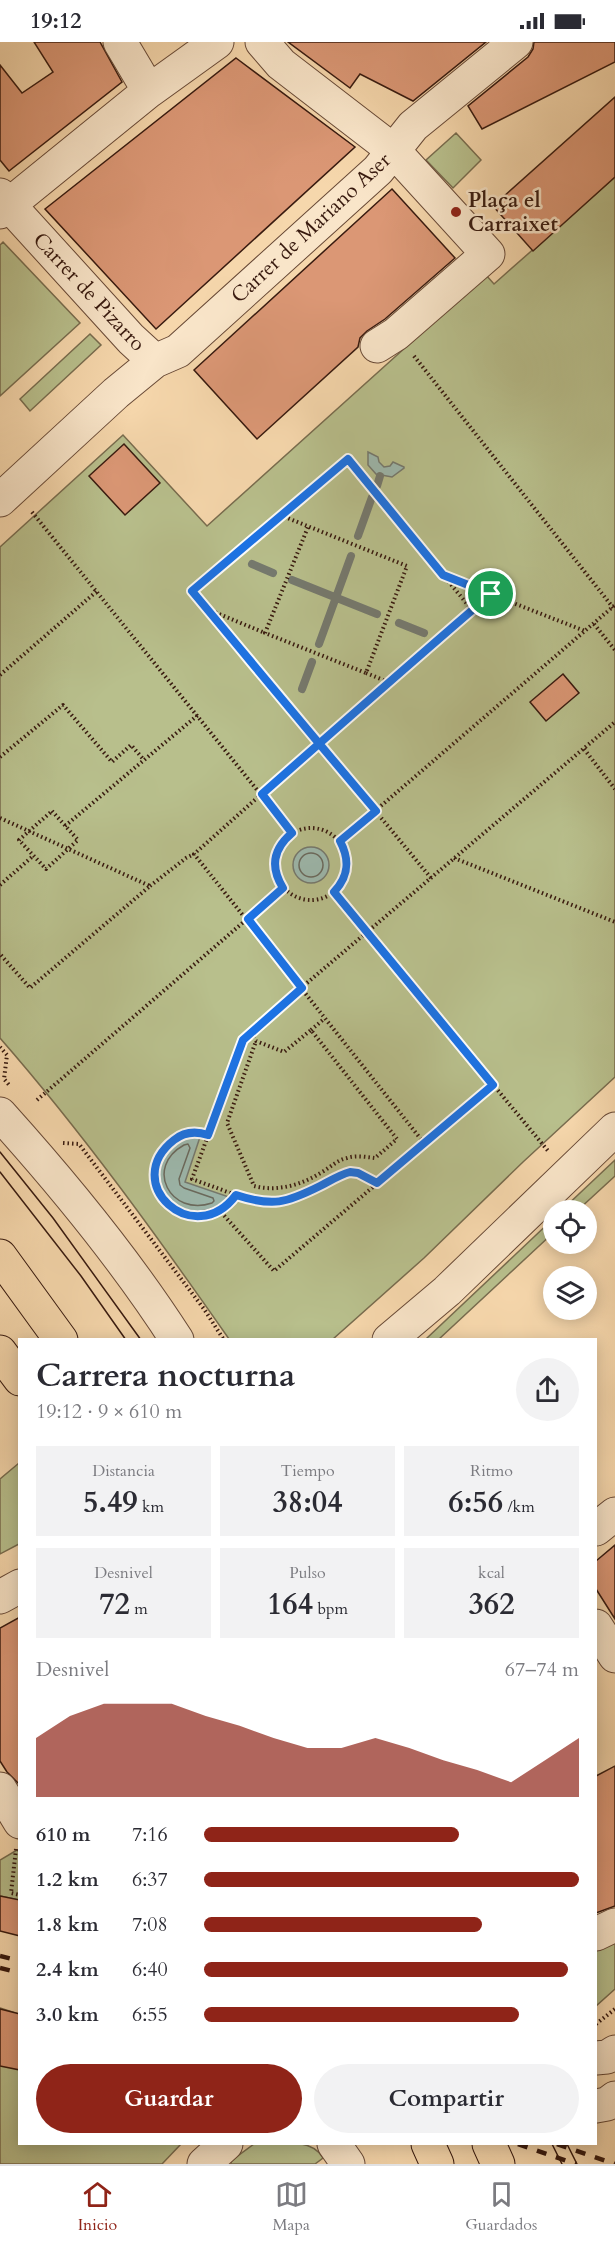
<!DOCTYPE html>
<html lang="es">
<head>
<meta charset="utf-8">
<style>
	:root { --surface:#fff; --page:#f2f2f3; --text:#2b2b33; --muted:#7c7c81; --line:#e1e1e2; --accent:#8f2418 }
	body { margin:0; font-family:Cardo,serif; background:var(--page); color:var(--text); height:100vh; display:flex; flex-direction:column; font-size:22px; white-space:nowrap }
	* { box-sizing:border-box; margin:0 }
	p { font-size:20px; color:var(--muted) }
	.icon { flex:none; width:33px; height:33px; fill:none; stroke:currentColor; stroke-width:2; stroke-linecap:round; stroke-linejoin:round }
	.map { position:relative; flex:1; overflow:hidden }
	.sheet { position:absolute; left:18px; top:1296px; width:579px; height:807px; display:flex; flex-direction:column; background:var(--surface); border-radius:0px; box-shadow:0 3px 15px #0003 }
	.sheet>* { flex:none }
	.fabs { position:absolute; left:543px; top:1158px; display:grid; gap:12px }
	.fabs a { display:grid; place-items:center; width:54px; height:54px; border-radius:50%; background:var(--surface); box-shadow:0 3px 15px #0003; font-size:30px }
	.pin { position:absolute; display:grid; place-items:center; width:51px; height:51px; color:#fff; margin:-26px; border:3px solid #fff; border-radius:50%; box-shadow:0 2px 6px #0007 }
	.round { display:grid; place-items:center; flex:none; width:63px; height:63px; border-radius:32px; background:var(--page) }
	.head { display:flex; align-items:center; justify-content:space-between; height:102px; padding:0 18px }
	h1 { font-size:33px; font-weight:700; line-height:45px }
	.metrics { display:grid; grid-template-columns:repeat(3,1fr); gap:9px; height:102px; padding:6px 18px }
	.metrics div { display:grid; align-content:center; border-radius:0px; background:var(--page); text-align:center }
	.metrics b { font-size:30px; font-weight:700 }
	.metrics small { font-size:16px; font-weight:400 }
	.metrics p { font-size:16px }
	.chart { height:168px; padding:12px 18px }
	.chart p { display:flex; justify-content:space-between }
	.chart svg { width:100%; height:108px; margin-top:6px; fill:var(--accent); opacity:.7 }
	.cta { display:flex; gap:12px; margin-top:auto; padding:12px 18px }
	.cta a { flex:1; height:69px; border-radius:36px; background:var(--accent); color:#fff; font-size:24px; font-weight:700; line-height:69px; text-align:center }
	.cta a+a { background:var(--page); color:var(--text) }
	ul { padding:0 18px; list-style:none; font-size:20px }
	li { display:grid; grid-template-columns:96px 72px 1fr; align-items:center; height:45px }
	li i { height:15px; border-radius:8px; background:var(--accent) }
	.status { display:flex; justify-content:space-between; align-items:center; height:42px; padding:0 30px; background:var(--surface); direction:ltr }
	.status svg { height:16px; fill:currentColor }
	.tabs { display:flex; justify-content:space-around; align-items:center; height:84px; border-top:2px solid var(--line); background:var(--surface); font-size:16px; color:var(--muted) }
	.tabs a { display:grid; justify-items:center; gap:3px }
	.tabs .current { color:var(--accent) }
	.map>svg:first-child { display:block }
	.green { fill:#b8bf8c; stroke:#786c4e; stroke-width:1.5 }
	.water { fill:#9db9ae; stroke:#75796e; stroke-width:1.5 }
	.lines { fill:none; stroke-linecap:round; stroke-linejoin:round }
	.shore { stroke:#6a6a5e; stroke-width:1.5 }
	.stream { stroke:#75796e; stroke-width:8 }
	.building { fill:#db9775; stroke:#381a0f; stroke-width:1.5 }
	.minor-casing { stroke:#684936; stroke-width:35 }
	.highway-casing { stroke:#381a0f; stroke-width:35 }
	.path { stroke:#381a0f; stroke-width:4; stroke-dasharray:1.5 3; stroke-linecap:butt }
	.minor { stroke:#f9e5c9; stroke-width:33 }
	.highway { stroke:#f6d7ac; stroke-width:33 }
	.tram { stroke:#381a0f; stroke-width:1.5 }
	.rail { stroke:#381a0f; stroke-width:4.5; stroke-dasharray:10 10; stroke-linecap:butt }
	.path-bridge { stroke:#381a0f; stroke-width:4; stroke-dasharray:1.5 3; stroke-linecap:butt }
	.route-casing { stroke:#fff; stroke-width:12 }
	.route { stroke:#1a73e8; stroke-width:8 }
	.poi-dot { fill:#8f2418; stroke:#f9e5c9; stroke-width:2 }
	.labels { text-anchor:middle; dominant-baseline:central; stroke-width:5; stroke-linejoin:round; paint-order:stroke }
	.poi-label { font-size:21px; font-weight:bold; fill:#381a0f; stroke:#f9e5c9; text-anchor:start }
	.street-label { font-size:21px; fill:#381a0f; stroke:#f9e5c9 }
</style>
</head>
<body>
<div class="status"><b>19:12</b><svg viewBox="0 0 49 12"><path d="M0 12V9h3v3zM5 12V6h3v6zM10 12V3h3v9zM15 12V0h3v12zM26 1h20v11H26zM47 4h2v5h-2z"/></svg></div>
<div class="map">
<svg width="615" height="2122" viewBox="0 0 615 2122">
	<rect width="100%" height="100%" fill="#f6d7ac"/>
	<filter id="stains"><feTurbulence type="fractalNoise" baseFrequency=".00333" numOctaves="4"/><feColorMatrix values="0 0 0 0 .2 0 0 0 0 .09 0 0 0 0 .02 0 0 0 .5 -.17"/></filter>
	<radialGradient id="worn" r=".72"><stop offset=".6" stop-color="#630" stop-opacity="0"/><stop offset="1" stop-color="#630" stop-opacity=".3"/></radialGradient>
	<path class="green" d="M456,91L481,118L453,146L426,118Z
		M615,135V1035L523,1120L424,1216L333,1297H229C157,1194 83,1091 0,996V505L123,393L207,484L486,233L494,242Z
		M3,200L80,281L0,354V203Z
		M90,292L101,303L30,369L20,357Z
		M615,1118V1134L578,1168H562Z
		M553,1177V1191L439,1297H426Z
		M19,1421V1502L0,1512V1437Z
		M17,1808L19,1810V1858L0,1854V1818Z
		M615,1891V1947L596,1964V1900Z
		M0,1966L19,1972L20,2102H181L162,2122H0Z
		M254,2102C275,2102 311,2094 323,2116L315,2122H231V2119Z"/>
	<path class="water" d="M368,410L378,415L379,420L384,425L390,424L393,420L404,425V426L392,435L376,432L368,423Z
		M293 823a18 18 0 1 1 36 0a18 18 0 1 1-36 0Z
		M200,1095L185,1140L229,1155C192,1192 135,1149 167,1109C175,1098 188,1095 200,1095Z"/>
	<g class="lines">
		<path class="shore" d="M299 823a12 12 0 1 1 24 0a12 12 0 1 1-24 0Z
			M184,1103L188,1102L190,1106L179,1137L180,1143L184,1146L213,1156L214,1159L212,1161C170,1175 144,1125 184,1103Z"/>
		<path class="stream" d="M377,444L380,434
			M358,494L372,455
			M252,522L273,531
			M292,538L377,572
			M399,581L424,591
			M319,602L351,514
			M302,647L312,620"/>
	</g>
	<path class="building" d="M34,0H100L122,40L9,129L0,118V23L22,51L53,30Z
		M288,0H486L413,59L360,32L350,46Z
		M534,0H615V20L482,87L468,64L528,15L533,7Z
		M236,16L355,105L156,287L45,167Z
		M615,55V135L533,209L493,164Z
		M392,147L455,216L385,277L367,289L360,296L358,305L257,397L194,328Z
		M124,402L160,441L125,473L89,434Z
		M563,632L579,651L546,679L530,660Z
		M615,1503V1577L596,1547V1519Z
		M20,1575V1743L7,1730L0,1719V1586Z
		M615,1724V1864L596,1871V1734Z
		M0,1854L20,1858V1894L0,1889Z
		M0,1967L20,1972V2028L0,2024Z"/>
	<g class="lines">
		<defs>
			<path id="minor" d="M120,0L149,49
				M262,0L281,22L394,109L488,212L396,292L377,304
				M0,153L131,297L155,319
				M0,170L149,49L217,0
				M0,458L116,351L155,319L178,309L378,128L413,84L516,0
				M0,1072C64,1143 125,1217 177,1298
				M389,1298L447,1249L615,1087
				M596,1487L615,1472
				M0,1555L20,1544
				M596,1584L615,1614
				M0,1747L20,1780
				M596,1892L615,1883
				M596,2016L607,2015L615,2010
				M596,2064L607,2062L615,2056
				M334,2102L348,2122
				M204,2122L226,2102"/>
			<path id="highway" d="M0,1214L61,1298
				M0,1310L20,1337
				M428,2102L437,2122
				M489,2102L498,2122"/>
		</defs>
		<use href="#minor" class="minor-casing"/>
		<use href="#highway" class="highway-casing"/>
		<path class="path" d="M414,314L615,568
			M32,470L292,791
			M280,473L407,524L366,631L265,591L308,485
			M444,534L585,589
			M207,567L265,591
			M472,568L348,417L192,549L319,701L491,552
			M594,582L615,608
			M366,631L388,640
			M0,633L97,549
			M584,707L615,747
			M0,715L63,663L112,720L131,703L144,718
			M0,776L150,844L30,946L0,912
			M65,784L198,673
			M275 822a36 36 0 1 1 72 0a36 36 0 1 1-72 0Z
			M340,799L615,563
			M454,816L615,880
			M431,836L319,701L194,812L301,946L615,680
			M0,843L33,814
			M150,844L186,816L194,812
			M334,851L549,1110
			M311,988L324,977
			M251,991L256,999L284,1010L311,988L397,1097L375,1116C366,1115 356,1113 347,1116C337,1118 331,1125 322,1130C302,1143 277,1150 254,1144L227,1081L256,999
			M0,1005L7,1013L4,1037L10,1044
			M37,1058L283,846
			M208,1093C181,1084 150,1109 154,1139C159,1172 194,1178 220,1169
			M63,1101L79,1102L204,1267L224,1298
			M424,1101L301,946L243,998L192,1137L236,1153L220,1169L274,1229L493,1043
			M236,1153C276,1166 288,1160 324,1142C333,1137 340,1132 350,1130L358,1131L377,1141
			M16,1807L11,1851L20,1853
			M596,1982L615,1967"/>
		<use href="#minor" class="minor"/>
		<use href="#highway" class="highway"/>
		<path class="tram" d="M0,1110L53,1176L141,1298
			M0,1130L81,1234L126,1298
			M552,2102L562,2122
			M567,2102L577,2122"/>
		<path class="rail" d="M0,1914L20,1919
			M0,1926L20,1931
			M518,2102L576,2122
			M557,2102L615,2122"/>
		<path class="path-bridge" d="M52,769L78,798L46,827L19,798Z"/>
	</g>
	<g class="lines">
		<defs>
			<path id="route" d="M491,552C414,618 338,685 262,752L292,791C273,807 270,825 283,846L248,877L302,946L243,998L208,1093C196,1089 184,1090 174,1098C119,1141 194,1209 236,1153C273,1165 286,1161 320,1144C330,1139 339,1133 350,1130L358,1131L377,1141L493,1043L334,850C349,834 350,818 340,799L376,769C314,696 253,622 192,549L348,417L443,533L491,552"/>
		</defs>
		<use href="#route" class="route-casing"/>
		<use href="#route" class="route"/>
	</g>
	<circle class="poi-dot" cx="456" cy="170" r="6"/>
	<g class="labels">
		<g class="poi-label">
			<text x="468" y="158">Plaça el<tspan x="468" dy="24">Carraixet</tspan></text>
		</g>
		<g class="street-label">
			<text transform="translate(311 186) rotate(-43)">Carrer de Mariano Aser</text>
			<text transform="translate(89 250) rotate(47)">Carrer de Pizarro</text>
		</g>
	</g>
	<rect width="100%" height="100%" filter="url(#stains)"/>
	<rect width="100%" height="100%" fill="url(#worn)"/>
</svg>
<div class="fabs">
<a><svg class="icon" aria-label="locate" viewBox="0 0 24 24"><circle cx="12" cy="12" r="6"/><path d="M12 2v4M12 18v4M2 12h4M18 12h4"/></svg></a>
<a><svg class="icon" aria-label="layers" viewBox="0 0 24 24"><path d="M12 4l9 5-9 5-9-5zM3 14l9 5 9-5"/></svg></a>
</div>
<div class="pin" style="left:491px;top:552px;background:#1e9e55"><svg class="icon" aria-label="arrive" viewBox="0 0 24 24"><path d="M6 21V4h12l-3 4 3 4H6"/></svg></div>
<section class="sheet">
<div class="head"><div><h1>Carrera nocturna</h1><p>19:12 · 9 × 610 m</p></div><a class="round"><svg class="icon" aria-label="share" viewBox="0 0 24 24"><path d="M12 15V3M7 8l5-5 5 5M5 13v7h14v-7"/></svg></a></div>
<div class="metrics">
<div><p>Distancia</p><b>5.49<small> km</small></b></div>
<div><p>Tiempo</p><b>38:04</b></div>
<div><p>Ritmo</p><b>6:56<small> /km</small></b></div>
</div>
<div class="metrics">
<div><p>Desnivel</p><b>72<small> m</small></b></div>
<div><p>Pulso</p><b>164<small> bpm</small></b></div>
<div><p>kcal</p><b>362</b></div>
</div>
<div class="chart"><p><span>Desnivel</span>67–74 m</p>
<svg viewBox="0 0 160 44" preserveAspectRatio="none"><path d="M0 44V20L10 11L20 6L30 6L40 6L50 11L60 15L70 20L80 24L90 24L100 20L110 24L120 29L130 33L140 38L150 29L160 20V44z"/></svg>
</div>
<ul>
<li><b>610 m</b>7:16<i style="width:68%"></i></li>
<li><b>1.2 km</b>6:37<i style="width:100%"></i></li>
<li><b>1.8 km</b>7:08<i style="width:74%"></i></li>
<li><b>2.4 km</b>6:40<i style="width:97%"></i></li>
<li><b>3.0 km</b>6:55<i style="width:84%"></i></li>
</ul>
<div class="cta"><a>Guardar</a><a>Compartir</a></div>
</section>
</div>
<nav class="tabs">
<a class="current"><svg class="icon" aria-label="home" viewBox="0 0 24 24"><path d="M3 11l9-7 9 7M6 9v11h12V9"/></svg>Inicio</a>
<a><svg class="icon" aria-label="map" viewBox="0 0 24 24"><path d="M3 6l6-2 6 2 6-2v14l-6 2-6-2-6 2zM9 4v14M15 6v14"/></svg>Mapa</a>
<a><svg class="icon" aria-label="saved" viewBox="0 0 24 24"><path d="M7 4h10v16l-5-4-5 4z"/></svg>Guardados</a>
</nav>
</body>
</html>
